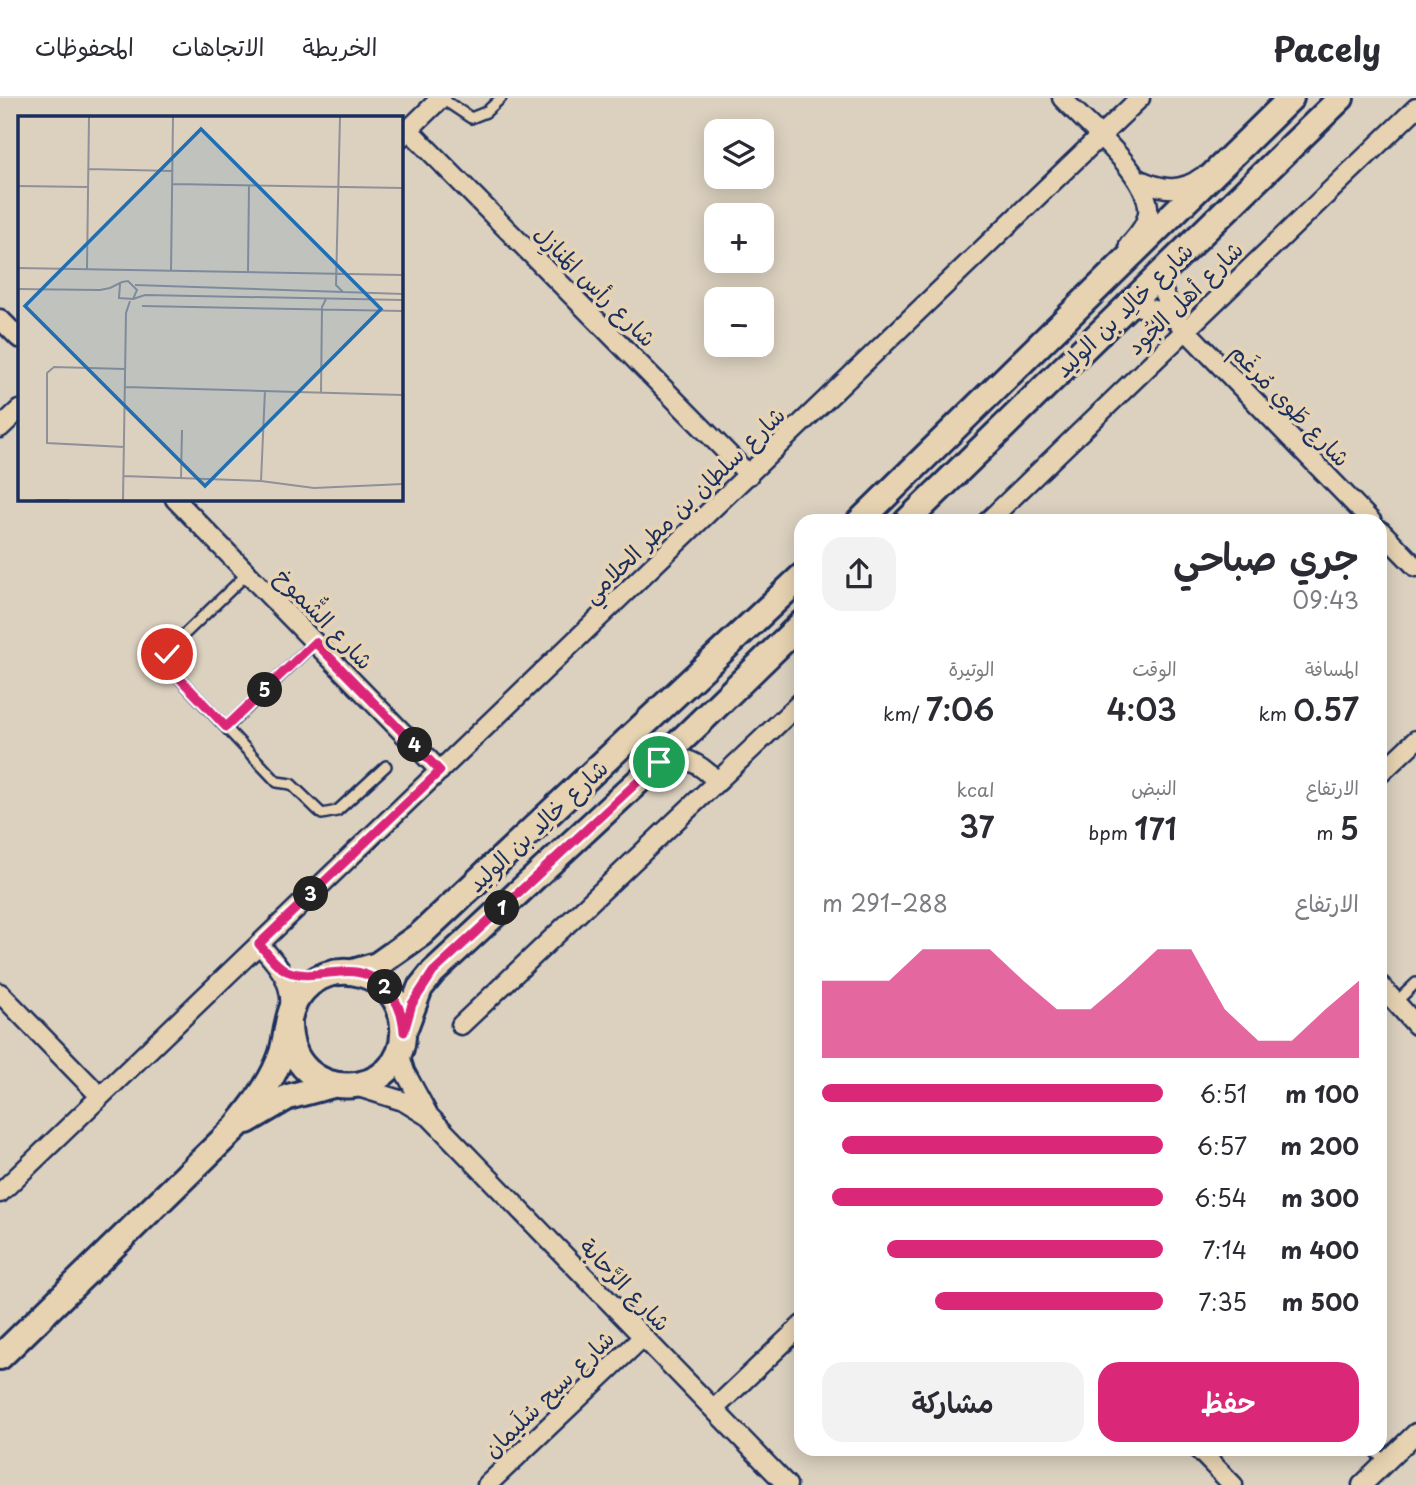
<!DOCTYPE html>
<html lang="ar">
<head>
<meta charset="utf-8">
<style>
	:root { --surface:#fff; --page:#f2f2f3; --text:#2b2b33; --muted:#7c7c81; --line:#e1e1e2; --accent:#db2777 }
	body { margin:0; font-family:"Playpen Sans","Playpen Sans Arabic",sans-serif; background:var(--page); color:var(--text); direction:rtl; height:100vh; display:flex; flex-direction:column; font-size:26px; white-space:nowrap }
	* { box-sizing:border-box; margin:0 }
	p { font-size:23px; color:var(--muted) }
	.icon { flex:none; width:38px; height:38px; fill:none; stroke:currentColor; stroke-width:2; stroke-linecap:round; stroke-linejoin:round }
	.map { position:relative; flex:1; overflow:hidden; direction:ltr }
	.side { position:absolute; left:794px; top:416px; width:593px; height:942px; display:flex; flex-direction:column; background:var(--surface); border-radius:21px; box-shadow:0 4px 18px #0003; direction:rtl }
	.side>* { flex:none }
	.controls { position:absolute; left:704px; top:21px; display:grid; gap:14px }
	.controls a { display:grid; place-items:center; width:70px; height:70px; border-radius:14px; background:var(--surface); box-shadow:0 4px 18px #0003; font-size:35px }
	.pin { position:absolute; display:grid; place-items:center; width:60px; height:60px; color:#fff; margin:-30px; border:4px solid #fff; border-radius:50%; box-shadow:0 2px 7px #0007 }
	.km { position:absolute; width:35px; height:35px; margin:-18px; border-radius:50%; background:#222; color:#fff; font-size:19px; line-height:35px; text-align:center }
	.round { display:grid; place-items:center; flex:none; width:74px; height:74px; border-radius:21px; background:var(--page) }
	.overview { display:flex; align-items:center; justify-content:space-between; height:119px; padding:0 28px }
	h1 { font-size:38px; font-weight:600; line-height:52px }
	.figures { display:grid; grid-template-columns:repeat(3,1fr); gap:10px; height:119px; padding:7px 28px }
	.figures div { display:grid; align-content:center }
	.figures b { font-size:30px; font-weight:600 }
	.figures small { font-size:19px; font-weight:400 }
	.figures p { font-size:19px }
	.chart { height:196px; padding:14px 28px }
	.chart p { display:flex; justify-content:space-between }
	.chart svg { width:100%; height:126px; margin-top:7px; fill:var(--accent); opacity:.7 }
	.primary-button { display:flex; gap:14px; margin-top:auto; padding:14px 28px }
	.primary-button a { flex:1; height:80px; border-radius:21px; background:var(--accent); color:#fff; font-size:28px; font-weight:600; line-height:80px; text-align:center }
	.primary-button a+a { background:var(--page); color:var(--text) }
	ul { padding:0 28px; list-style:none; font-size:23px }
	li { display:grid; grid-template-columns:112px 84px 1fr; align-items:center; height:52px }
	li i { height:18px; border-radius:9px; background:var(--accent) }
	header { display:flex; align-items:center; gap:42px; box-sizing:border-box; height:98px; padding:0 35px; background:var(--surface); border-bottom:2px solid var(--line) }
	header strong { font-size:33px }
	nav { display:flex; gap:38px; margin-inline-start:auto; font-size:24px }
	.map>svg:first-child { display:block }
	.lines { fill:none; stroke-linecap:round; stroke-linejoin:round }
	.lane-casing { stroke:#1b2f5e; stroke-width:14 }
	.street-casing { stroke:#1b2f5e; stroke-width:23 }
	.secondary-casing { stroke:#1b2f5e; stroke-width:30 }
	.lane { stroke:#e7d3b1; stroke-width:9 }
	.street { stroke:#e7d3b1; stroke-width:18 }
	.secondary { stroke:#e7d3b1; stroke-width:24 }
	.route-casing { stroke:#fff; stroke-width:14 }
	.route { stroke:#db2777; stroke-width:9 }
	.labels { text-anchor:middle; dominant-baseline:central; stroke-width:7; stroke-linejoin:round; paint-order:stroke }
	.street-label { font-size:23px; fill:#1b2f5e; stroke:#e7d3b1 }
	.inset-road { fill:none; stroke:#8f9098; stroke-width:2 }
	.view { fill:#1f6fb2; fill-opacity:0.15; stroke:#1f6fb2; stroke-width:3.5 }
	.inset-edge { fill:none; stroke:#1b2f5e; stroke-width:3.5 }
</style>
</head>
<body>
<header>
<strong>Pacely</strong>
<nav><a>الخريطة</a><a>الاتجاهات</a><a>المحفوظات</a></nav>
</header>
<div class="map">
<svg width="1416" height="1387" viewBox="0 0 1416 1387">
	<rect width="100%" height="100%" fill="#dcd1bf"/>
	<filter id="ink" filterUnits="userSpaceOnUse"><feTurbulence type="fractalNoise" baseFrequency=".0143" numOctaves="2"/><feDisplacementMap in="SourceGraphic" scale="14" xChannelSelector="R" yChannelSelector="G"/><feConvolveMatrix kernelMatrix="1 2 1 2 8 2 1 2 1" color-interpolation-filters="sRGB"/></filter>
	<g filter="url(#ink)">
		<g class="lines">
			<defs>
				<path id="lane" d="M441,0L471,20L486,14L501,0
					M248,475L168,552L165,562L168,568L277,684L291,686L322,716L337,713L386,668
					M227,629L315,544
					M1396,904L1416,885
					M1372,1351L1386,1364"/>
				<path id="street" d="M1062,0C1085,25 1152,79 1148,115C1146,128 1137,138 1129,147
					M408,31L749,377
					M401,39L441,0
					M1140,82C1163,92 1181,95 1202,79
					M1160,174L1163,194L1176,222
					M1128,206L1158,213L1176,222L1372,424
					M0,221L19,240
					M0,330L19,312
					M175,401L440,673
					M987,424L1416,10
					M1381,433L1416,469
					M659,664C685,655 700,666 718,684
					M1381,675L1416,642
					M259,846C278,867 293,883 290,912
					M1381,888L1416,927
					M0,895L100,998
					M461,927L802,603
					M399,954L405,974L429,1018L787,1387
					M355,988L403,1003L426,1017
					M0,1095L1140,0
					M715,1310L802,1227
					M1198,1351L1233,1387
					M487,1387L643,1239
					M1362,1387L1416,1335"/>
				<path id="secondary" d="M859,424L1291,0
					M906,424L1341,0
					M353,874L377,867L421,836L802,478
					M405,930L420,890L433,874L659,664L802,525
					M247,1023L288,999L333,987
					M0,1259L237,1028C255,1005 273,983 282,955C287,937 287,915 298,899C329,853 401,874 403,929C408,1004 290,1011 289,926"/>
			</defs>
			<use href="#lane" class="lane-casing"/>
			<use href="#street" class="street-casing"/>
			<use href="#secondary" class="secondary-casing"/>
			<use href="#lane" class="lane"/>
			<use href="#street" class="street"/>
			<use href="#secondary" class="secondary"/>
		</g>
	</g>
	<g class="lines" filter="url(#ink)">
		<defs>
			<path id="route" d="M167,556L168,568L226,629L315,544L440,673L259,846C267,855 276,868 287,873C305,880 322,875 341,874C378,870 402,900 404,934L412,906L433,874L659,664"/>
		</defs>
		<use href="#route" class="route-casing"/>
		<use href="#route" class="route"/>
	</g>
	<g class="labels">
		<g class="street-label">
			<text transform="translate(596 187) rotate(45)">شارع رأس المَنازِل</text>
			<text transform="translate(1184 199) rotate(-44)">شارع أهل الجُود</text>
			<text transform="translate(1123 211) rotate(-44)">شارع خالِد بن الوليد</text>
			<text transform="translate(1291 306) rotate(46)">شارع طَوي مُرغَم</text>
			<text transform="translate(683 406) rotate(-44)">شارع سلطان بن مطر الحلامي</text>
			<text transform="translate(325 520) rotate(46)">شارع الشُّموخ</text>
			<text transform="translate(537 727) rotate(-43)">شارع خالِد بن الوليد</text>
			<text transform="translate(626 1186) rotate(46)">شارع الرَّحابة</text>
			<text transform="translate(548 1295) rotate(-44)">شارع سيح سُلَيمان</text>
		</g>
	</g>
	<g transform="translate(18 18)">
		<rect width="385" height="385" fill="#dcd1bf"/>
		<path class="inset-road" d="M322,1L318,169L325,176M70,53L155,55M155,68L385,72M0,70L70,71M0,152L385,159M69,153L71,1M153,155L155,1M230,156L231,69M117,169L385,178M0,173L82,174L92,172L104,166L110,165L119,174L115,183L101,182L102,168M115,183L127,179L385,184M124,190L385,195M107,271L385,279M303,276L304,191L308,183M106,331L29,327V257L36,251L107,253M105,360L243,365L296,372L385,368M163,362L164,314M243,365L247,274M18,384H51M105,384L108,197L112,185"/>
		<path class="view" d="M183,13L363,193L187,370L7,190Z"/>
		<rect width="385" height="385" class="inset-edge"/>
	</g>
</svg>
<div class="controls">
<a><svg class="icon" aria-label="layers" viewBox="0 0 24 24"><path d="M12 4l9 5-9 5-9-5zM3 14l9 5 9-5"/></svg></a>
<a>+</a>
<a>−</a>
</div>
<div class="pin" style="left:659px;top:664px;background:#1e9e55"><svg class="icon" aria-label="arrive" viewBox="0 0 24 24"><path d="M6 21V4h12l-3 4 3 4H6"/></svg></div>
<div class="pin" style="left:167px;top:556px;background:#d93025"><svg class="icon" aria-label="check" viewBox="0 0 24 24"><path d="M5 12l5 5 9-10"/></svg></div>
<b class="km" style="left:502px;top:810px">1</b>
<b class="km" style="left:385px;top:889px">2</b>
<b class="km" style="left:311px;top:796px">3</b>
<b class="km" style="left:415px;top:647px">4</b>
<b class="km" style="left:265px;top:592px">5</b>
<section class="side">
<div class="overview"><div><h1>جري صباحي</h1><p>09:43</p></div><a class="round"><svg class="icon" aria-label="share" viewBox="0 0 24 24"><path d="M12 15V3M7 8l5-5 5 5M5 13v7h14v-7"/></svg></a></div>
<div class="figures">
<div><p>المسافة</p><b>0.57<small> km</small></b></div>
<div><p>الوقت</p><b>4:03</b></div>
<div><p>الوتيرة</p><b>7:06<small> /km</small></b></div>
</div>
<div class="figures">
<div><p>الارتفاع</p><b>5<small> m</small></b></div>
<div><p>النبض</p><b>171<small> bpm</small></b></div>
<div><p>kcal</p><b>37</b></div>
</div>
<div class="chart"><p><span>الارتفاع</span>288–291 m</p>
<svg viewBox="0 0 160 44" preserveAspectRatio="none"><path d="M0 44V17L10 17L20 17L30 6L40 6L50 6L60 17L70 27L80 27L90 17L100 6L110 6L120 27L130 38L140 38L150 27L160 17V44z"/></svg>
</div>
<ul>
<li><b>100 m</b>6:51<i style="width:100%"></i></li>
<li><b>200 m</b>6:57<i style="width:94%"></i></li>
<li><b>300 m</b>6:54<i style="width:97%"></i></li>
<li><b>400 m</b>7:14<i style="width:81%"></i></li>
<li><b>500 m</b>7:35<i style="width:67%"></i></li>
</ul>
<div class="primary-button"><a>حفظ</a><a>مشاركة</a></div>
</section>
</div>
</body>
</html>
